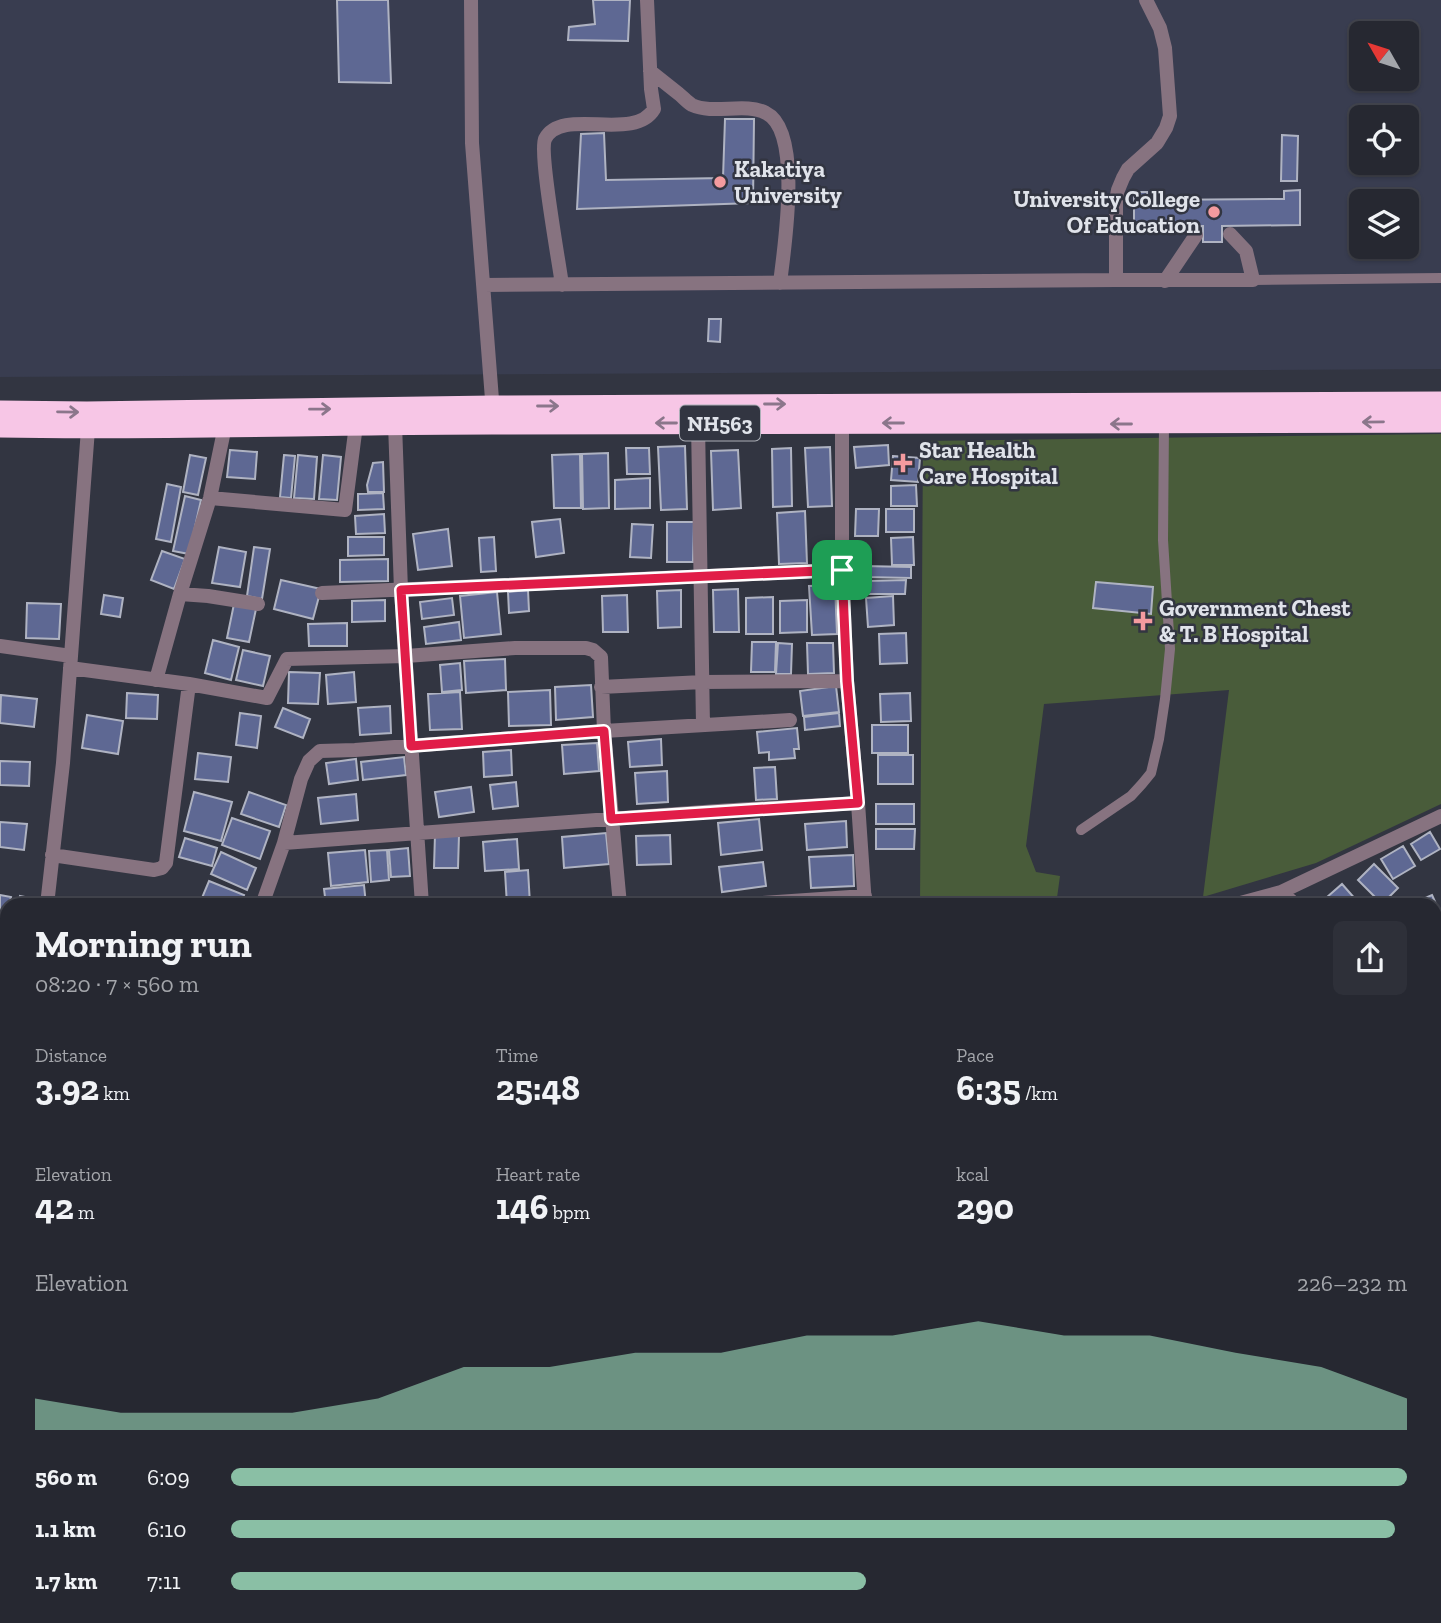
<!DOCTYPE html>
<html lang="en">
<head>
<meta charset="utf-8">
<style>
	:root { --surface:#262831; --page:#2e3039; --text:#f1f3f6; --muted:#a4a6ab; --line:#42444d; --accent:#8abfa5 }
	body { margin:0; font-family:"Zilla Slab",serif; background:var(--page); color:var(--text); height:100vh; display:flex; flex-direction:column; font-size:26px; white-space:nowrap }
	* { box-sizing:border-box; margin:0 }
	p { font-size:23px; color:var(--muted) }
	.icon { flex:none; width:38px; height:38px; fill:none; stroke:currentColor; stroke-width:2; stroke-linecap:round; stroke-linejoin:round }
	.map { position:relative; flex:1; overflow:hidden }
	.drawer { position:absolute; left:0px; top:898px; width:1442px; height:726px; display:flex; flex-direction:column; background:var(--surface); border-radius:21px 21px 0 0; box-shadow:0 2px 5px #0004,0 0 0 2px var(--line) }
	.drawer>* { flex:none }
	.needle { width:46px; rotate:309deg }
	.controls { position:absolute; left:1349px; top:21px; display:grid; gap:14px }
	.controls a { display:grid; place-items:center; width:70px; height:70px; border-radius:10px; background:var(--surface); box-shadow:0 2px 5px #0004,0 0 0 2px var(--line); font-size:35px }
	.pin { position:absolute; display:grid; place-items:center; width:60px; height:60px; color:#fff; margin:-30px; border-radius:14px; box-shadow:0 4px 10px #0006 }
	.round { display:grid; place-items:center; flex:none; width:74px; height:74px; border-radius:10px; background:var(--page) }
	.head { display:flex; align-items:center; justify-content:space-between; height:119px; padding:0 35px }
	h1 { font-size:38px; font-weight:800; line-height:52px }
	.stats { display:grid; grid-template-columns:repeat(3,1fr); gap:10px; height:119px; padding:7px 35px }
	.stats div { display:grid; align-content:center }
	.stats b { font-size:35px; font-weight:800 }
	.stats small { font-size:19px; font-weight:400 }
	.stats p { font-size:19px }
	.chart { height:196px; padding:14px 35px }
	.chart p { display:flex; justify-content:space-between }
	.chart svg { width:100%; height:126px; margin-top:7px; fill:var(--accent); opacity:.7 }
	ul { padding:0 35px; list-style:none; font-size:23px }
	li { display:grid; grid-template-columns:112px 84px 1fr; align-items:center; height:52px }
	li i { height:18px; border-radius:9px; background:var(--accent) }
	.map>svg:first-child { display:block }
	.built { fill:#393d50; fill-rule:evenodd }
	.green { fill:#495c3a }
	.building { fill:#5e6893; stroke:#afb3c2; stroke-width:2 }
	.lines { fill:none; stroke-linecap:round; stroke-linejoin:round }
	.lane { stroke:#877380; stroke-width:10 }
	.street { stroke:#877380; stroke-width:14 }
	.highway { stroke:#f7c6e6; stroke-width:21 }
	.oneway { stroke:#8b768b }
	.route-casing { stroke:#fff; stroke-width:14 }
	.route { stroke:#e11d48; stroke-width:9 }
	.poi-dot { fill:#f49b9f; stroke:#323541; stroke-width:2.5 }
	.labels { text-anchor:middle; dominant-baseline:central; stroke-width:5; stroke-linejoin:round; paint-order:stroke }
	.shield { fill:#323541; stroke:#acafb7; stroke-width:2 }
	.shield-label { font-size:21px; font-weight:bold; fill:#e0e3ea }
	.poi-label { font-size:23px; font-weight:bold; fill:#e0e3ea; stroke:#323541; text-anchor:start }
</style>
</head>
<body>
<div class="map">
<svg width="1441" height="1623" viewBox="0 0 1441 1623">
	<rect width="100%" height="100%" fill="#323541"/>
	<path class="built" d="M0,0H1441V369L0,377ZM1362,33H1407V79H1362ZM1362,117H1407V163H1362ZM1362,201H1407V247H1362Z"/>
	<path class="green" d="M1441,434V804L1316,863L1203,897L1229,690L1044,704L1026,846L1036,872L1060,876L1056,905H920L923,441Z"/>
	<path class="building" d="M337,0H388L391,83L339,82Z
		M593,0H630L628,41L568,40L569,27L595,24Z
		M725,119H754L753,203L577,209L581,134L604,133L606,180L723,178Z
		M1282,135L1298,136L1297,181H1281Z
		M1300,190V225L1222,226V242H1203V226L1134,227V192H1147V200L1284,199V191Z
		M709,319H721L720,342L708,341Z
		M888,445L889,465L856,468L854,447Z
		M685,446L687,509L661,510L658,447Z
		M830,447L832,506L808,507L805,448Z
		M626,448H649L650,474H627Z
		M791,448L792,506L773,507L772,449Z
		M230,450L257,452L255,479L227,477Z
		M738,450L741,508L713,510L711,451Z
		M608,453L609,508L583,509L582,454Z
		M580,454L581,508H554L552,455Z
		M190,455L206,458L198,495L183,492Z
		M284,455L295,456L291,498L280,497Z
		M298,455L317,457L314,499L294,498Z
		M323,455L341,457L337,500L319,499Z
		M893,456L920,458L918,482L891,480Z
		M383,462L384,492H368L367,485L373,463Z
		M650,478V508L615,509V480Z
		M167,484L181,487L171,542L156,539Z
		M916,485L917,506H891V486Z
		M383,493L384,509L358,510V494Z
		M185,496L201,500L189,554L173,551Z
		M856,509H879L878,536H855Z
		M886,509H914V532H886Z
		M805,511L807,563L779,564L777,513Z
		M384,514L385,533L356,534L355,516Z
		M560,519L564,553L536,557L532,522Z
		M667,522H694L693,562H667Z
		M632,524L653,525L651,558L630,557Z
		M448,529L452,566L418,570L413,534Z
		M348,537H384V555L348,556Z
		M494,537L496,571L481,572L479,538Z
		M913,537L914,565H892L891,538Z
		M219,547L246,552L240,587L212,583Z
		M254,547L270,549L262,599L247,596Z
		M162,551L185,559L174,589L151,580Z
		M388,559V581L340,582V560Z
		M863,566L911,567V578L863,577Z
		M281,580L321,589L313,619L274,609Z
		M906,580L905,594H866V581Z
		M1096,582L1153,587L1151,614L1093,608Z
		M835,585L837,634L812,635L809,586Z
		M738,589L739,632H714L713,590Z
		M528,590L529,611L509,613L508,592Z
		M681,590V627L658,628L657,591Z
		M497,592L501,634L464,638L460,596Z
		M104,595L123,598L120,617L101,614Z
		M627,595L628,632H603L602,596Z
		M893,596L894,625L868,627L866,598Z
		M773,597V634H746V598Z
		M452,598L454,615L422,619L420,602Z
		M385,600V621L352,622V601Z
		M807,600V632L780,633V601Z
		M27,603L61,604L59,639L26,638Z
		M234,604L256,609L249,642L227,638Z
		M459,622L461,640L426,644L424,627Z
		M347,623V646H309L308,624Z
		M906,633L907,663L880,664L879,634Z
		M213,640L239,647L231,680L205,673Z
		M752,642H776L775,672H751Z
		M778,643L792,644L791,674H776Z
		M807,643H833L834,673L808,674Z
		M243,650L270,656L263,686L236,680Z
		M505,659L506,690L466,693L464,661Z
		M460,663L462,690L442,692L440,665Z
		M289,672L320,673L318,704L288,703Z
		M354,672L356,702L328,704L326,675Z
		M591,685L593,717L556,720L555,687Z
		M836,686L839,712L803,716L800,691Z
		M550,690L551,725L509,726L508,692Z
		M460,692L462,729L430,730L428,694Z
		M127,693L158,695L157,719L126,718Z
		M910,693L911,721L881,722L880,694Z
		M1,695L37,699L34,727L0,723Z
		M390,706L391,733L360,735L358,708Z
		M283,708L310,719L303,738L275,727Z
		M240,713L261,716L257,748L236,745Z
		M839,713L840,726L805,730L804,717Z
		M87,715L123,721L118,754L82,748Z
		M872,725H908V753H872Z
		M797,728L799,749H794L795,758L769,760V752L759,753L757,732Z
		M661,739L662,765L630,767L628,742Z
		M597,743L599,771L564,774L562,745Z
		M511,750L512,775L484,777L483,752Z
		M198,753L231,757L228,782L195,779Z
		M878,755H913V784H878Z
		M404,757L406,775L363,780L361,762Z
		M356,759L358,780L329,784L326,763Z
		M0,761L30,762L29,786L0,785Z
		M775,767L777,799L756,800L754,768Z
		M667,771L668,802L637,804L635,773Z
		M516,782L518,806L493,809L490,785Z
		M471,787L474,812L439,817L435,792Z
		M194,792L232,802L221,841L184,831Z
		M249,792L286,805L279,827L241,814Z
		M356,794L358,820L321,824L318,798Z
		M876,804H914V824H876Z
		M232,818L270,831L260,859L222,845Z
		M759,819L762,850L721,855L718,823Z
		M846,821L847,847L807,850L805,824Z
		M0,822L27,824L24,850L0,847Z
		M876,829H915L914,849H876Z
		M1430,832L1440,849L1421,860L1411,844Z
		M606,833L609,864L564,868L562,837Z
		M435,834L459,835L458,868H434Z
		M670,835L671,864L637,865L636,836Z
		M185,838L217,848L212,866L179,857Z
		M517,839L519,869L485,871L483,842Z
		M1403,846L1415,866L1393,879L1381,859Z
		M408,848L410,876L391,877L389,850Z
		M365,850L368,882L331,886L328,853Z
		M387,850L389,880L371,882L369,851Z
		M221,852L256,868L247,890L211,874Z
		M853,855L854,886L811,888L809,857Z
		M763,862L766,886L722,892L719,867Z
		M1374,864L1398,888L1382,904L1358,880Z
		M528,870L530,904L507,905L505,872Z
		M209,881L244,895L240,905H199Z
		M1342,884L1357,901L1353,905H1318Z
		M364,885L366,905H326L324,889Z
		M0,895L11,897L9,905H7V914L4,927L0,926Z
		M1432,895L1441,915L1435,918V905H1420L1418,901Z
		M20,896L40,900L39,905H18Z
		M0,930L7,931V953L0,951Z
		M0,978L7,979V1014L0,1013Z
		M7,1055V1089L0,1090V1057Z
		M0,1177H2L7,1193V1237L0,1239Z
		M0,1291L7,1301V1315L0,1320Z
		M1438,1300L1441,1303V1327L1435,1334V1303Z
		M1441,1379V1401L1435,1409V1386Z
		M1435,1430L1441,1435V1462L1439,1465L1435,1462Z
		M0,1446L7,1452V1466L0,1474Z
		M1441,1480V1511L1435,1519V1488Z
		M7,1511V1536L0,1530V1519Z
		M1441,1577V1612L1435,1608V1585Z
		M101,1617H131L133,1619L130,1623H108Z
		M737,1617H763L758,1623H741L736,1618Z
		M769,1617H799L794,1623H768L766,1621Z
		M847,1617H867L873,1623H841Z
		M899,1617H926L932,1623H892Z
		M1274,1617H1304L1300,1623H1271Z
		M1368,1617H1404L1399,1623H1372L1367,1619Z
		M1409,1617H1435L1438,1620L1436,1623H1405Z"/>
	<g class="lines">
		<path class="lane" d="M1253,280L1441,278
			M1081,830L1131,796L1142,784L1151,773L1159,739L1165,699L1170,649L1163,540L1164,424"/>
		<path class="street" d="M471,0L472,143L493,412
			M650,71C660,79 669,86 679,94C683,97 687,102 692,105C714,115 745,102 766,113C803,131 784,249 780,283
			M1116,280V201L1118,190L1123,178L1128,169L1157,143L1166,128L1170,116L1165,48L1160,28L1146,0
			M1165,281L1196,235
			M483,285L1116,280H1253L1246,251L1230,234
			M562,285C559,262 539,153 545,139C562,106 634,143 654,109L651,89L647,0
			M842,422V570L847,681L858,803L865,905
			M698,423L703,725
			M395,424L401,590L422,905
			M225,426L210,498L180,594L208,596L258,604
			M210,498L345,510L356,425
			M322,593L842,570
			M0,646L71,656
			M70,668L189,684L267,698L287,659L406,656L515,648H586L593,650L601,657L604,731L790,720
			M156,680L180,594
			M601,687L703,682L847,681
			M284,843L718,811L858,803
			M52,855L154,870L162,868L166,863L189,684
			M1281,892L1296,905
			M47,905L63,763L88,429
			M262,905L284,843L301,779L309,761L320,751L355,750L604,731L620,905
			M734,905L865,896
			M1233,905L1281,892L1441,816
			M1435,948L1441,953
			M1435,1020L1441,1025
			M0,1023H7
			M1435,1099L1441,1104
			M0,1104L7,1101
			M0,1251L7,1248
			M1435,1279L1441,1285
			M1435,1297L1441,1295
			M0,1338L7,1335
			M0,1357L7,1363
			M1435,1359L1441,1364
			M0,1487L7,1479
			M1435,1548L1441,1552
			M0,1604L7,1609
			M16,1617L23,1623
			M304,1617L310,1623
			M709,1617L717,1623
			M822,1617L829,1623
			M1007,1617L1013,1623
			M1152,1617L1160,1623
			M1351,1617L1359,1623
			M47,1623L53,1617
			M213,1623L219,1617
			M334,1623L342,1617
			M506,1623L513,1617
			M967,1623L974,1617"/>
		<path class="highway" d="M0,411L87,412L492,406L1441,402
			M0,427C164,430 328,424 492,424C809,422 1125,425 1441,422"/>
	</g>
	<defs><path id="oneway-shaft" d="M-6 0H5M1.5-3L5.5 0L1.5 3" fill="none" stroke-width="1.6" stroke-linecap="round" stroke-linejoin="round" transform="scale(1.75)"/></defs>
	<g class="oneway">
		<use href="#oneway-shaft" transform="translate(775 404)"/>
		<use href="#oneway-shaft" transform="translate(548 406)"/>
		<use href="#oneway-shaft" transform="translate(320 409) rotate(-1)"/>
		<use href="#oneway-shaft" transform="translate(68 412) rotate(1)"/>
		<use href="#oneway-shaft" transform="translate(1373 422) rotate(179)"/>
		<use href="#oneway-shaft" transform="translate(666 423) rotate(180)"/>
		<use href="#oneway-shaft" transform="translate(893 423) rotate(-180)"/>
		<use href="#oneway-shaft" transform="translate(1121 424) rotate(-180)"/>
	</g>
	<g class="lines">
		<defs>
			<path id="route" d="M842,570L847,681L858,803L611,819L604,731L411,746L401,590Z"/>
		</defs>
		<use href="#route" class="route-casing"/>
		<use href="#route" class="route"/>
	</g>
	<g class="poi-dot">
		<circle cx="720" cy="182" r="7"/>
		<circle cx="1214" cy="212" r="7"/>
		<path d="M899.5 452.5h7v7h7v7h-7v7h-7v-7h-7v-7h7z"/>
		<path d="M1139.5 610.5h7v7h7v7h-7v7h-7v-7h-7v-7h7z"/>
	</g>
	<g class="labels">
		<rect class="shield" x="680" y="405.5" width="80" height="35" rx="5"/>
		<g class="shield-label">
			<text x="720" y="423">NH563</text>
		</g>
		<g class="poi-label">
			<text x="734" y="169">Kakatiya<tspan x="734" dy="26">University</tspan></text>
			<text x="1200" y="199" text-anchor="end">University College<tspan x="1200" dy="26">Of Education</tspan></text>
			<text x="919" y="450">Star Health<tspan x="919" dy="26">Care Hospital</tspan></text>
			<text x="1159" y="608">Government Chest<tspan x="1159" dy="26">&amp; T. B Hospital</tspan></text>
		</g>
	</g>
</svg>
<div class="controls">
<a><svg class="needle" viewBox="-14 -14 28 28"><path d="M0-13l5 13h-10z" fill="#e53935"/><path d="M0 13l5-13h-10z" fill="#a4a6ab"/></svg></a>
<a><svg class="icon" aria-label="locate" viewBox="0 0 24 24"><circle cx="12" cy="12" r="6"/><path d="M12 2v4M12 18v4M2 12h4M18 12h4"/></svg></a>
<a><svg class="icon" aria-label="layers" viewBox="0 0 24 24"><path d="M12 4l9 5-9 5-9-5zM3 14l9 5 9-5"/></svg></a>
</div>
<div class="pin" style="left:842px;top:570px;background:#1e9e55"><svg class="icon" aria-label="arrive" viewBox="0 0 24 24"><path d="M6 21V4h12l-3 4 3 4H6"/></svg></div>
<section class="drawer">
<div class="head"><div><h1>Morning run</h1><p>08:20 · 7 × 560 m</p></div><a class="round"><svg class="icon" aria-label="share" viewBox="0 0 24 24"><path d="M12 15V3M7 8l5-5 5 5M5 13v7h14v-7"/></svg></a></div>
<div class="stats">
<div><p>Distance</p><b>3.92<small> km</small></b></div>
<div><p>Time</p><b>25:48</b></div>
<div><p>Pace</p><b>6:35<small> /km</small></b></div>
</div>
<div class="stats">
<div><p>Elevation</p><b>42<small> m</small></b></div>
<div><p>Heart rate</p><b>146<small> bpm</small></b></div>
<div><p>kcal</p><b>290</b></div>
</div>
<div class="chart"><p><span>Elevation</span>226–232 m</p>
<svg viewBox="0 0 160 44" preserveAspectRatio="none"><path d="M0 44V33L10 38L20 38L30 38L40 33L50 22L60 22L70 17L80 17L90 11L100 11L110 6L120 11L130 11L140 17L150 22L160 33V44z"/></svg>
</div>
<ul>
<li><b>560 m</b>6:09<i style="width:100%"></i></li>
<li><b>1.1 km</b>6:10<i style="width:99%"></i></li>
<li><b>1.7 km</b>7:11<i style="width:54%"></i></li>
</ul>
</section>
</div>
</body>
</html>
